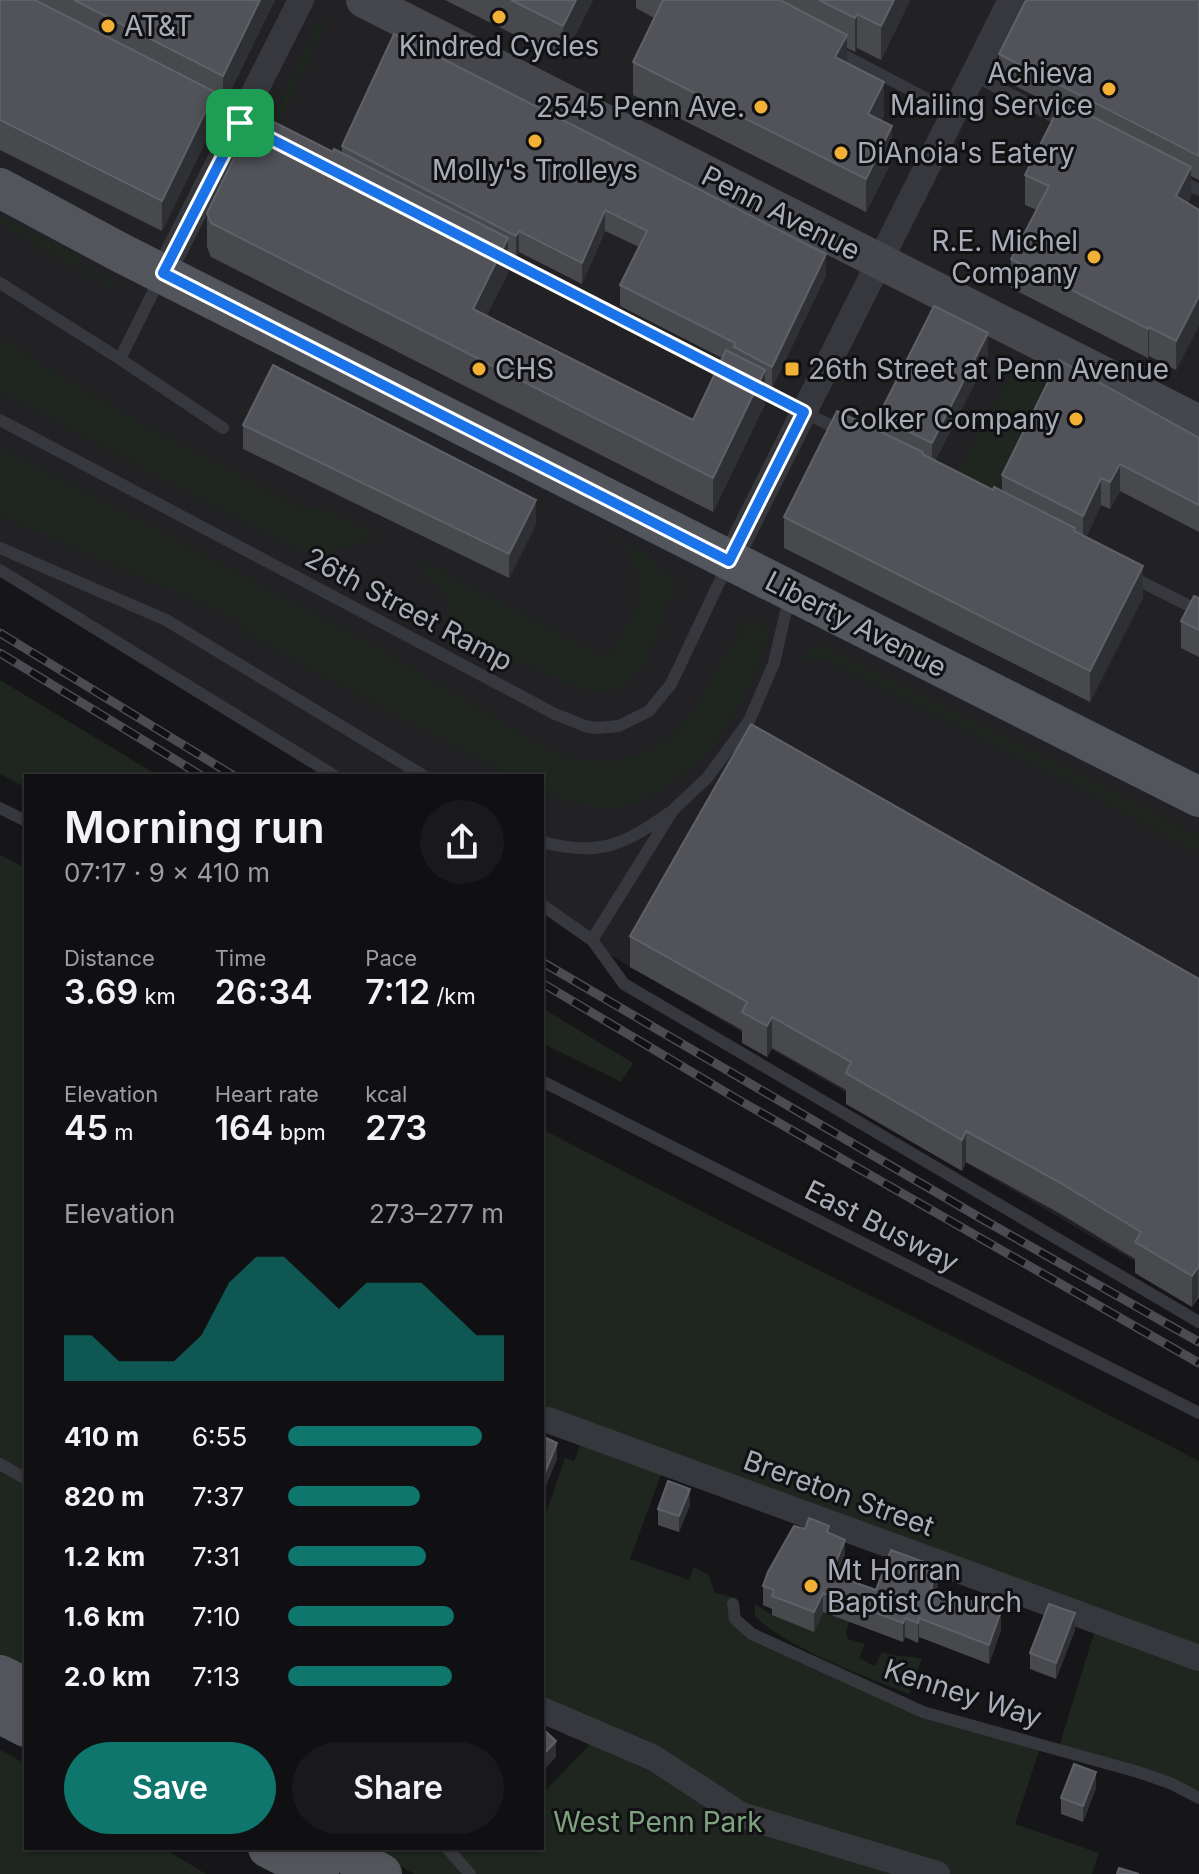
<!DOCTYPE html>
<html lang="en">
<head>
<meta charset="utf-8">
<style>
	:root { --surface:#101012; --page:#19191b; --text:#f1f3f6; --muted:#9c9d9f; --line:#303032; --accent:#0f766e }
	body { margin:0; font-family:Inter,sans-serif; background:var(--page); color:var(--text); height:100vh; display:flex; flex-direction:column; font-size:30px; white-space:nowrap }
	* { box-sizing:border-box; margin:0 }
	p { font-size:26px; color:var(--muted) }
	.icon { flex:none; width:44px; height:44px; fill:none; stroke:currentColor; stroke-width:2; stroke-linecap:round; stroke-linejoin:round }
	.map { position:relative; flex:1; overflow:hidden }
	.panel { position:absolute; left:24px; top:774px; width:520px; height:1076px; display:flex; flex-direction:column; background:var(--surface); border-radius:0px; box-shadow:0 2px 6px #0004,0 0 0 2px var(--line) }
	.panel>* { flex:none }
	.pin { position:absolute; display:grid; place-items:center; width:68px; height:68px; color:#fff; margin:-34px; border-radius:16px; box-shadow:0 4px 12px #0006 }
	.round { display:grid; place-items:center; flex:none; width:84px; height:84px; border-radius:42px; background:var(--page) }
	.headline { display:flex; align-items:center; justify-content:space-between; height:136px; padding:0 40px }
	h1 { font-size:44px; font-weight:600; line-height:60px }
	.stats { display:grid; grid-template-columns:repeat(3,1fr); gap:12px; height:136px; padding:8px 40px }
	.stats div { display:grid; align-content:center }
	.stats b { font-size:34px; font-weight:600 }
	.stats small { font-size:22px; font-weight:400 }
	.stats p { font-size:22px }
	.chart { height:224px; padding:16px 40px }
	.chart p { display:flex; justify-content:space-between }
	.chart svg { width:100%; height:144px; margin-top:8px; fill:var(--accent); opacity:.7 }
	.action { display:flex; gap:16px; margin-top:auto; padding:16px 40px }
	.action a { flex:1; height:92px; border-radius:48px; background:var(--accent); color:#fff; font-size:32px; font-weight:600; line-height:92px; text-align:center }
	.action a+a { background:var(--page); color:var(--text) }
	ul { padding:0 40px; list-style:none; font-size:26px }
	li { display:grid; grid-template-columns:128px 96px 1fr; align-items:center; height:60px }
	li i { height:20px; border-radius:10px; background:var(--accent) }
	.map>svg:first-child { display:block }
	.built { fill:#222225 }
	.green { fill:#1e261f }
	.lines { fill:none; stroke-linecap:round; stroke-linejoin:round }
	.lane { stroke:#37383d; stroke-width:12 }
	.street { stroke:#37383d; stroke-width:26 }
	.secondary { stroke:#45474d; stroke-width:36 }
	.primary { stroke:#53555c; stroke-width:40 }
	.rail-casing { stroke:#4a4c52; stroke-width:9 }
	.rail { stroke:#111113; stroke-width:6; stroke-dasharray:18; stroke-linecap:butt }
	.wall { fill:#47494d; fill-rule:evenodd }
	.shaded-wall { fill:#2f3033 }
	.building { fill:#525359; stroke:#5f6168; stroke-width:2 }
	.route-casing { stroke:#fff; stroke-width:16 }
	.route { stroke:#1a73e8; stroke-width:10 }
	.poi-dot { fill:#f2b134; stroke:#111113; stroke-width:3 }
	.labels { text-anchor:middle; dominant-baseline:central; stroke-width:6; stroke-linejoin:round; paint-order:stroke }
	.poi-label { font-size:28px; fill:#a8adb8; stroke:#111113; text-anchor:start }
	.street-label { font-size:28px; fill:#a8adb8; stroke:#111113 }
	.park-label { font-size:28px; fill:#7fa381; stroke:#111113 }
</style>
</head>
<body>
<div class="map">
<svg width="1199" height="1874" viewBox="0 0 1199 1874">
	<rect width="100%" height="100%" fill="#161618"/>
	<path class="built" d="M0,0H1199V1299L630,967L542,912V776H325L0,573Z"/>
	<path class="green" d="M320,18L327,22L277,126L270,122Z
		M0,214L81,256L78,263L114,282L111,288L0,223Z
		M0,338C101,404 199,456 306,510L319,506L375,536L318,557L295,549L0,391Z
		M1016,364L1059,387L1003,499L959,472Z
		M0,447L356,636L542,746L575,760L616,762L648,752L669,739L691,716L722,660L740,636L736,631L747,623L758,619C763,624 766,628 766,635C768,659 725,733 708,751C688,772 650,802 620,807C599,812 563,798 542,791V776H512L246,634L239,619L0,515Z
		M619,538L647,556L664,573L669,571L675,582L676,598L670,597C660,623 652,661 631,679C623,686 613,692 603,693C580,694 478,640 452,627C450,618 452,608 448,600C440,583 423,582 422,561L607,659L637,609V573Z
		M815,646L829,649L1159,816L1199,838V852L1063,779L826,660L815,658L800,661Z
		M0,680L159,776H26V788L0,774Z
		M0,855L26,868V1669L0,1657Z
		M542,1008L633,1063L621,1082L542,1043Z
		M542,1129C759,1243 981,1348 1199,1461V1797L1058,1750L1097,1623L665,1464L630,1559L689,1580L694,1567L709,1575L715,1593L733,1597L735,1619L923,1712L1041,1745L1015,1824L1099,1853L1092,1874H414L369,1848H542V1794L600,1734L542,1710V1525L565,1458L574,1461L580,1445L542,1427Z
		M827,1603L850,1620L846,1632L848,1639L865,1644L859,1658L875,1666L882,1652C896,1658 908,1655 922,1659L909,1694C868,1678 784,1647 755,1616V1604L772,1615Z
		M0,1750L26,1764V1848H163L206,1874H0Z"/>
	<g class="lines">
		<path class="lane" d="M834,50L954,113
			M973,75L1066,123
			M203,104L240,123
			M1179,180L1199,190
			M495,254L731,376
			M159,280L120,359L223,428
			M0,283L120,359
			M751,386L842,431
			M0,420L555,714L585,726L596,728L619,726L649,711L671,684L728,564
			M0,548L166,620L424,776
			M0,570L335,776
			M1130,576L1199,611
			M0,808L26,821
			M542,842C596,856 623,847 667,814
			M542,905L592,940L673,810L707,778L749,721L774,663L789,598
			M592,940L624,984L1199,1322
			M542,1081L1199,1413
			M0,1464L26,1479
			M733,1604L735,1619L752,1634L923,1712L1138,1772L1170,1783L1199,1798
			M447,1848L470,1874"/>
		<path class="street" d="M163,273L301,0
			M729,561L1011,0
			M548,1420L1199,1658
			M542,1710L654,1758L741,1815L937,1874"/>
		<path class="secondary" d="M364,0L1199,423"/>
		<path class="primary" d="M0,188L123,254L1199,797
			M0,1675L26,1688
			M0,1714L26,1727
			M268,1848L319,1874
			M336,1848L382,1874"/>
		<defs>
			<path id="rail" d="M0,633L234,776
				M0,653L202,776
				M542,962L982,1219L1199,1342
				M542,983L737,1099L1199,1363"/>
		</defs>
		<use href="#rail" class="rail-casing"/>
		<use href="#rail" class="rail"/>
	</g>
	<path class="wall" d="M0,0H275L223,106L215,102V122L162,231L0,150Z
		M445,0H593L563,59Z
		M636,0H910L881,60L857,48L855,52L847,48V63L884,116L881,121L892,160L866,212L633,95V62L654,18L636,8Z
		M1199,0V180L1191,176V196L1188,203L1199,210V325L1176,370L1149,356L1148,358L1011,288V259L1037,210L1025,205V175L1059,108L999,78V54Z
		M394,34L826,275L772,388L765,384V404L713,512L211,257L207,247V213L333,152L342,153V146ZM605,231L639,247L620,285V306L722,358L693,420L486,316L508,273V252L516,256L519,252L582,284Z
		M988,357L935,461L993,490L1002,491V475L1199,438V532L1120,491L1110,509L1101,505L1086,537L1143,597L1090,702L784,548V517L878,431V417Z
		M243,425L536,524L509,578L243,449Z
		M1199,598V657L1181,648V621Z
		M630,936L1199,979V1297L1192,1307L1135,1273V1259L1059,1213L966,1162L962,1171L846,1104V1090L772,1048L767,1057L742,1043V1030L630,967Z
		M690,1505L679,1532L658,1525V1509Z
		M805,1529L829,1533L845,1559L838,1576L876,1590L938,1587L937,1590L1001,1630L989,1664L919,1637L918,1643L905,1637L903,1642L823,1612L814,1632L772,1615V1609L763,1605V1586Z
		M1075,1630L1056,1679L1030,1669V1653Z
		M1096,1788L1083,1822L1061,1814V1798Z"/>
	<path class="shaded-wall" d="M260,0H275L223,106V76Z
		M576,0H593L563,59V26Z
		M894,0H910L881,60V26Z
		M857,14V48L855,52V18Z
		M847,35V68L835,57Z
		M884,82V116L868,147V114Z
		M215,92V122L162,231V201Z
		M892,126V160L866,212V179Z
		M1191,167V196L1176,225V196Z
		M605,210V231L582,284V263Z
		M519,231V252L516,256V236Z
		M508,238V273L473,343V309Z
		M826,254V275L772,388V367Z
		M1199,296V325L1176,370V341Z
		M1149,327V356L1148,358V329Z
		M988,333V357L932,467V443Z
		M765,370V404L713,512V478Z
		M1120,464V491L1110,509V482Z
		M1101,478V505L1083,543V516Z
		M536,500V524L509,578V554Z
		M1143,566V597L1090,702V671Z
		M772,1017V1048L767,1057V1026Z
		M966,1131V1162L962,1171V1140Z
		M1198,1265V1296L1192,1307V1276Z
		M557,1443V1459L542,1496V1480Z
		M690,1489V1505L679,1532V1516Z
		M845,1540V1559L831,1593V1574Z
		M938,1567V1587L931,1607V1588Z
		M823,1593V1612L814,1632V1612Z
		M1001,1611V1630L989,1664V1645Z
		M1075,1613V1630L1056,1679V1663Z
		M905,1618V1637L903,1642V1623Z
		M919,1618V1637L918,1643V1623Z
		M556,1741V1757L542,1772V1756Z
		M1096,1772V1788L1083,1822V1806Z"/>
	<path class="building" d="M0,0H35L215,92L162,201L0,120Z
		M74,0H260L223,76Z
		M511,0H576L563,26Z
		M663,0H780L847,35L835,57L884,82L868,114L892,126L866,179L633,62Z
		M819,0H894L881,26L857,14L855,18Z
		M1026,0H1199V156L999,54Z
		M394,34L826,254L772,367L734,347L735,343L620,285L647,231L605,210L582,263L519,231L516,236L342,146Z
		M1062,101L1191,167L1176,196L1199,210V296L1176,341L1149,327L1148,329L1011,259L1049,186L1025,175Z
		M256,113L333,152L334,149L508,238L473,309L693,420L726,350L765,370L713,478L211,223L207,213Z
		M934,306L988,333L932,443L878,417Z
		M1059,360L1199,438V505L1120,464L1110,482L1101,478L1083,516L1002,475Z
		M273,365L536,500L509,554L243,425Z
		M837,411L923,452L922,454L993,490L994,487L1075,528L1074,531L1143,566L1090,671L784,517Z
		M1194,596L1199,598V630L1181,621Z
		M751,724L1199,979V1266L1192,1276L1135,1242L1141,1232L1059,1182L966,1131L962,1140L846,1073L851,1062L772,1017L767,1026L742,1012L747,1002L630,936Z
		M542,1436L557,1443L542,1480Z
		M668,1481L690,1489L679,1516L658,1509Z
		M809,1518L829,1526L827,1532L845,1540L831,1574L876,1590L891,1550L938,1567L931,1588L1001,1611L989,1645L919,1618L918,1623L905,1618L903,1623L823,1593L814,1612L772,1596L774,1590L763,1586L768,1572L794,1526L805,1529Z
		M1049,1604L1075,1613L1056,1663L1030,1653Z
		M542,1728L556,1741L542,1756Z
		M1074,1764L1096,1772L1083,1806L1061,1798Z
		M1119,1868L1139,1874H1117Z"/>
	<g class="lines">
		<defs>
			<path id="route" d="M240,123L804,412L729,561L163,273Z"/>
		</defs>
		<use href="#route" class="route-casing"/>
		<use href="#route" class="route"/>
	</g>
	<g class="poi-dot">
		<circle cx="499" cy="17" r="8"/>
		<circle cx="108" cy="26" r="8"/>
		<circle cx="1109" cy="89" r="8"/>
		<circle cx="761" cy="107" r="8"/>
		<circle cx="535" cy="141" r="8"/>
		<circle cx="841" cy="153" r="8"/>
		<circle cx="1094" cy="257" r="8"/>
		<circle cx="479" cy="369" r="8"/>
		<rect x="784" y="361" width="16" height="16" rx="4"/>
		<circle cx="1076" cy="419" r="8"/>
		<circle cx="811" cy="1586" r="8"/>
	</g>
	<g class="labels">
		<g class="poi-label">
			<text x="124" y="26">AT&amp;T</text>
			<text x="499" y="46" text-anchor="middle">Kindred Cycles</text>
			<text x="1093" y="73" text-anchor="end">Achieva<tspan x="1093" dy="32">Mailing Service</tspan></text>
			<text x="745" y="107" text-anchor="end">2545 Penn Ave.</text>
			<text x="857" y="153">DiAnoia's Eatery</text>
			<text x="535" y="170" text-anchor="middle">Molly's Trolleys</text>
			<text x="1078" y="241" text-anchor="end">R.E. Michel<tspan x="1078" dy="32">Company</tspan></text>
			<text x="495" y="369">CHS</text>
			<text x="808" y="369">26th Street at Penn Avenue</text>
			<text x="1060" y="419" text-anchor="end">Colker Company</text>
			<text x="827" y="1570">Mt Horran<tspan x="827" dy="32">Baptist Church</tspan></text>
		</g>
		<g class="street-label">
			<text transform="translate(781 213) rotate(27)">Penn Avenue</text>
			<text transform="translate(409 609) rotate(28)">26th Street Ramp</text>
			<text transform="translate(856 624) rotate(27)">Liberty Avenue</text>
			<text transform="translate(882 1226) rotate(27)">East Busway</text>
			<text transform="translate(839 1493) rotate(20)">Brereton Street</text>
			<text transform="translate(963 1693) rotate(18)">Kenney Way</text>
		</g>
		<g class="park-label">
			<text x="658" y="1822">West Penn Park</text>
		</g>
	</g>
</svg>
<div class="pin" style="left:240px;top:123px;background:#1e9e55"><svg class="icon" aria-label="arrive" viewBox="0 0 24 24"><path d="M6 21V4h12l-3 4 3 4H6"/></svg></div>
<section class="panel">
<div class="headline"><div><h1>Morning run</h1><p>07:17 · 9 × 410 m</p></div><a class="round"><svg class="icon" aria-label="share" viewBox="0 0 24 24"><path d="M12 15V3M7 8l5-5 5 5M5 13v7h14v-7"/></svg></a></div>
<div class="stats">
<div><p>Distance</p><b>3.69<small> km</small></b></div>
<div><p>Time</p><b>26:34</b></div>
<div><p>Pace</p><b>7:12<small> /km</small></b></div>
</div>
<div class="stats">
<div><p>Elevation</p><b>45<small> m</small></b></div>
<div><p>Heart rate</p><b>164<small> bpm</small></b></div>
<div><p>kcal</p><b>273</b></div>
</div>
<div class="chart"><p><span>Elevation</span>273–277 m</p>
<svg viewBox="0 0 160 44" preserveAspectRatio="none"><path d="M0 44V30L10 30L20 38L30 38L40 38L50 30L60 14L70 6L80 6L90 14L100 22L110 14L120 14L130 14L140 22L150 30L160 30V44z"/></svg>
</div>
<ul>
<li><b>410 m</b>6:55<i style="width:90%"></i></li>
<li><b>820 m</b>7:37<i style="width:61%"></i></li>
<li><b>1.2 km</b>7:31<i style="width:64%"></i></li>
<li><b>1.6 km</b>7:10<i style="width:77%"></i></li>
<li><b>2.0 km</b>7:13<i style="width:76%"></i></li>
</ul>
<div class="action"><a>Save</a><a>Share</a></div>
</section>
</div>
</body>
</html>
